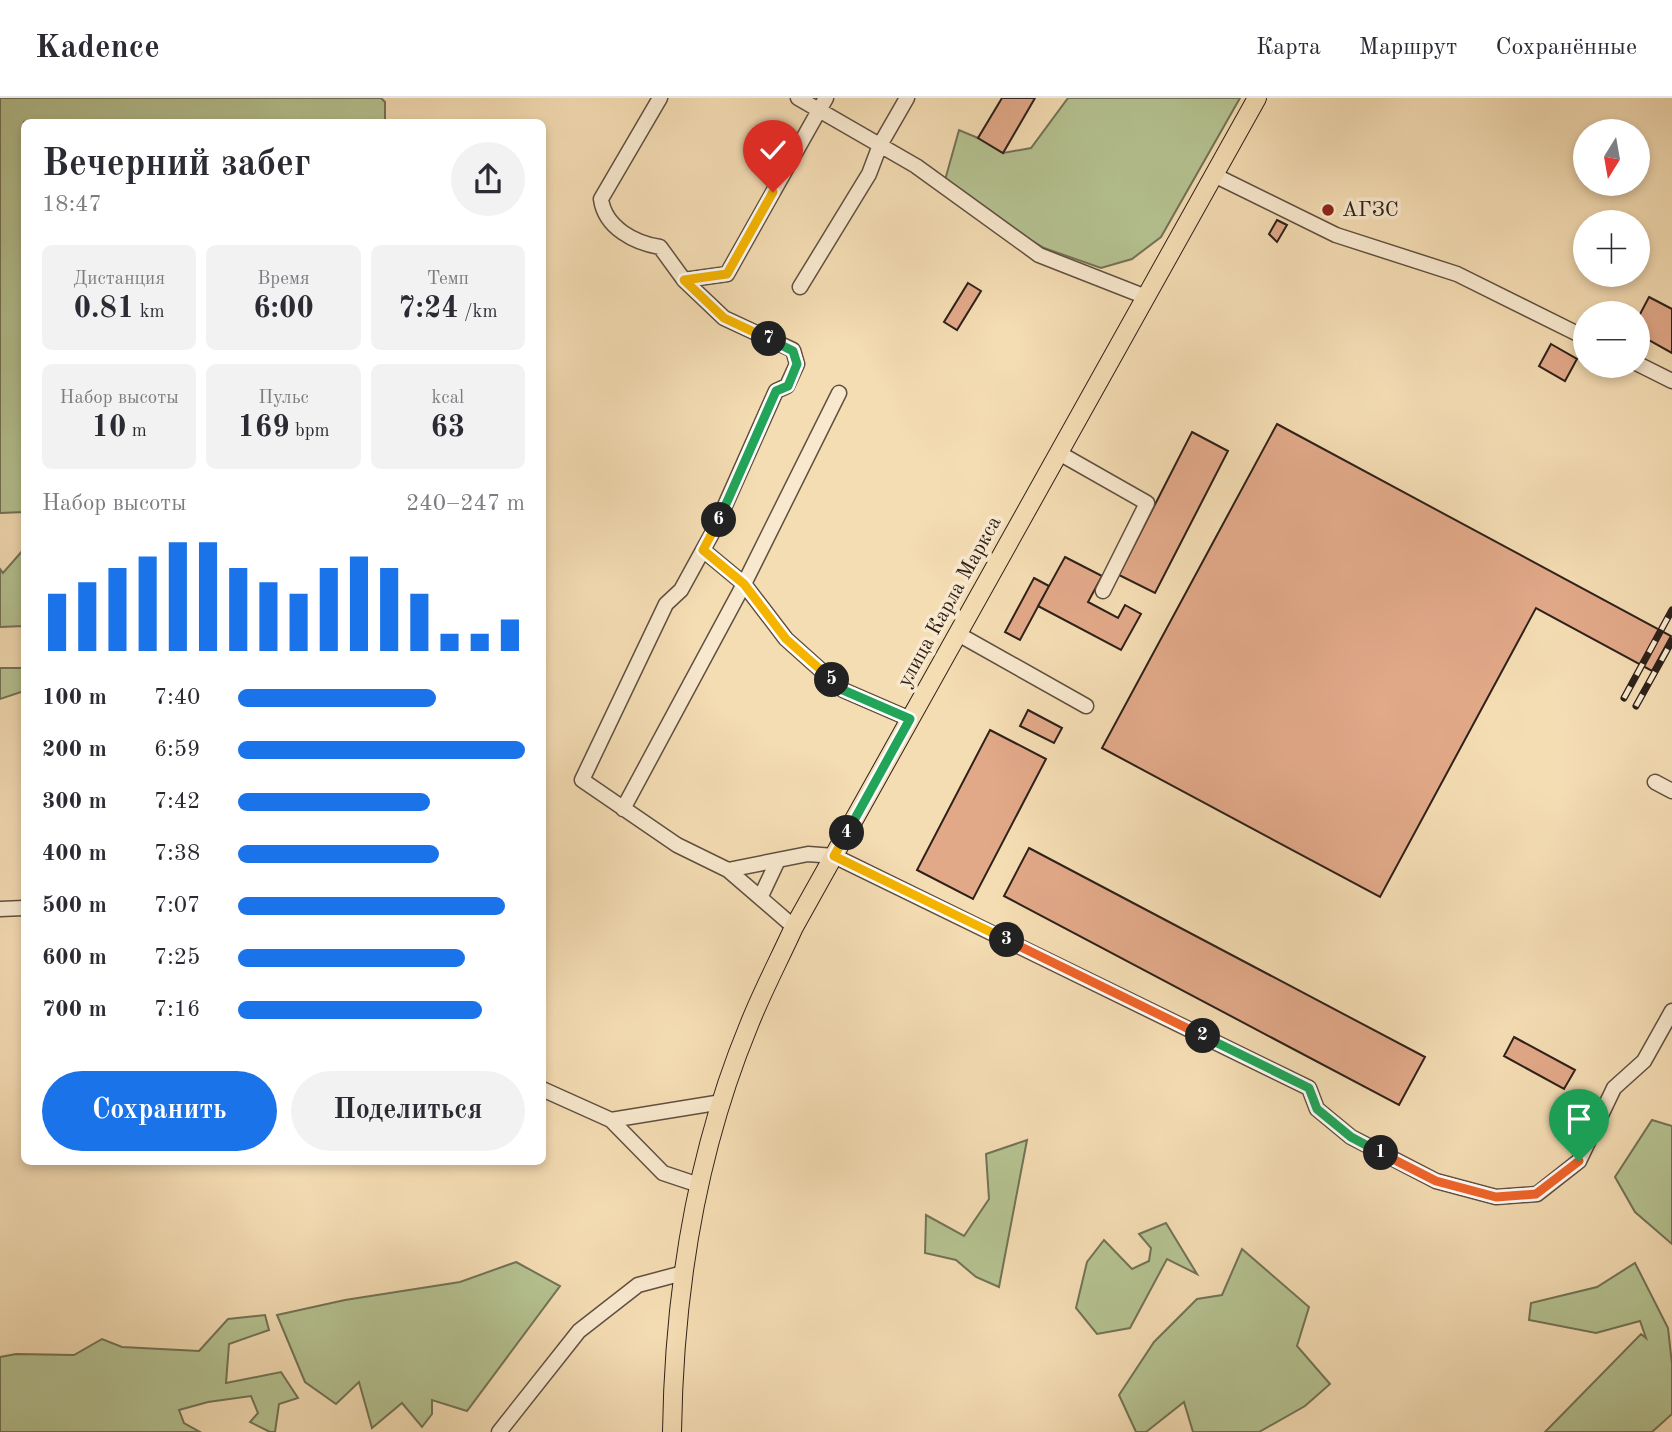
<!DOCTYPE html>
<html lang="ru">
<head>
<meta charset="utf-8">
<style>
	:root { --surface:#fff; --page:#f2f2f3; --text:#2b2b33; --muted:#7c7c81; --line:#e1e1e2; --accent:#1a73e8 }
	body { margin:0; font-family:"Old Standard TT",serif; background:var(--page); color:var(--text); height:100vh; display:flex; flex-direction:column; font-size:26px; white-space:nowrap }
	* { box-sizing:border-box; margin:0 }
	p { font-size:23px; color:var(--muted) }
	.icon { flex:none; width:38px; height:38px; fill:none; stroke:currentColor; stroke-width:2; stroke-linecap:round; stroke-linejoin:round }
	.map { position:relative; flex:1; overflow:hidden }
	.side { position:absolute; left:21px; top:21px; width:525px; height:1046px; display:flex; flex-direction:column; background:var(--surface); border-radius:10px; box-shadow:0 4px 10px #0003 }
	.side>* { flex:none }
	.needle { width:46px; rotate:191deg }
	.controls { position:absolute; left:1573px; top:21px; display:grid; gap:14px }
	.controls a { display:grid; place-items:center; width:77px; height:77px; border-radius:50%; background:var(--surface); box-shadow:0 4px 10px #0003; font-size:35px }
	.pin { position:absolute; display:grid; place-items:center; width:60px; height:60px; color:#fff; margin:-72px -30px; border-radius:50% 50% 50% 0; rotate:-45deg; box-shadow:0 0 7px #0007 }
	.pin .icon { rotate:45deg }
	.km { position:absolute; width:35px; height:35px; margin:-18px; border-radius:50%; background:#222; color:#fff; font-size:19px; line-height:35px; text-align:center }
	.round { display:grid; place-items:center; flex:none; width:74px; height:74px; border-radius:37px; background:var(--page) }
	.headline { display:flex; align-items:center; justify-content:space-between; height:119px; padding:0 21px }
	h1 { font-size:38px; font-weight:600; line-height:52px }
	.stats { display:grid; grid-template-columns:repeat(3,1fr); gap:10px; height:119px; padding:7px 21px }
	.stats div { display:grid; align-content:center; border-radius:10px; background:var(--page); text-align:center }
	.stats b { font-size:30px; font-weight:600 }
	.stats small { font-size:19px; font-weight:400 }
	.stats p { font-size:19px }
	.chart { height:196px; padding:14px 21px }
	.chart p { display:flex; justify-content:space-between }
	.chart svg { width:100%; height:126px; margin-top:7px; stroke:var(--accent); stroke-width:6 }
	.cta { display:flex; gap:14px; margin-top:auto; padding:14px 21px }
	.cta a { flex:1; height:80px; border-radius:42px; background:var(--accent); color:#fff; font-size:28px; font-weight:600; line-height:80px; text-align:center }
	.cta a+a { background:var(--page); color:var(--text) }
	ul { padding:0 21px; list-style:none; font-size:23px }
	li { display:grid; grid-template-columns:112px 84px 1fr; align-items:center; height:52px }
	li i { height:18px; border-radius:9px; background:var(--accent) }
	header { display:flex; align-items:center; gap:42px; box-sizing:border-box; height:98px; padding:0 35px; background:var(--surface); border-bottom:2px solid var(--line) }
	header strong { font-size:33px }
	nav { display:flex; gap:38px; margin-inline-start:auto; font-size:24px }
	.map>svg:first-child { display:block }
	.green { fill:#b5c291; stroke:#727256; stroke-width:2 }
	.building { fill:#e2a989; stroke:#2e211a; stroke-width:2 }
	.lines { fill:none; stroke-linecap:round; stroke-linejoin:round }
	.minor-casing { stroke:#605040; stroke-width:17 }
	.major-casing { stroke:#2e211a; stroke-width:20 }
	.minor { stroke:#f8e8ce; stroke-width:14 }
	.major { stroke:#f4dcb3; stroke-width:18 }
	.rail-casing { stroke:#2e211a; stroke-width:7 }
	.rail { stroke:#f8e8ce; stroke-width:4.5; stroke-dasharray:13; stroke-linecap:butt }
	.split-1-casing { stroke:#fff; stroke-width:14 }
	.split-2-casing { stroke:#fff; stroke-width:14 }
	.split-3-casing { stroke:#fff; stroke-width:14 }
	.split-4-casing { stroke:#fff; stroke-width:14 }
	.split-5-casing { stroke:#fff; stroke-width:14 }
	.split-6-casing { stroke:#fff; stroke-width:14 }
	.split-7-casing { stroke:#fff; stroke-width:14 }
	.split-8-casing { stroke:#fff; stroke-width:14 }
	.split-1 { stroke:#f0652b; stroke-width:9 }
	.split-2 { stroke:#22a559; stroke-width:9 }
	.split-3 { stroke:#f0652b; stroke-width:9 }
	.split-4 { stroke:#f5b400; stroke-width:9 }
	.split-5 { stroke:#22a559; stroke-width:9 }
	.split-6 { stroke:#f5b400; stroke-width:9 }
	.split-7 { stroke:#22a559; stroke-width:9 }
	.split-8 { stroke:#f5b400; stroke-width:9 }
	.poi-dot { fill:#8f2418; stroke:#f8e8ce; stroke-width:2.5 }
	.labels { text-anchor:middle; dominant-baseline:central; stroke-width:7; stroke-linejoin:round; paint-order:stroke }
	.poi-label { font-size:21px; fill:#2e211a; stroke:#f8e8ce; text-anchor:start }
	.street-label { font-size:21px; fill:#2e211a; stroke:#f8e8ce }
</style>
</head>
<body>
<header>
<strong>Kadence</strong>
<nav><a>Карта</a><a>Маршрут</a><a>Сохранённые</a></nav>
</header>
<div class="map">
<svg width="1672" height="1334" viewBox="0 0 1672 1334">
	<rect width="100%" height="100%" fill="#f4dcb3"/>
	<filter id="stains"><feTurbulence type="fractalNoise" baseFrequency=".00286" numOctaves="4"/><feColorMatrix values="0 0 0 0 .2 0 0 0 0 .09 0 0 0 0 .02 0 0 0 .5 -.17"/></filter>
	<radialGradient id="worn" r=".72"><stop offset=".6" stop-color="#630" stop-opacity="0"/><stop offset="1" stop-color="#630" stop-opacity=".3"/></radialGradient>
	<path class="green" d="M0,0H381L385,4V24H24V414L0,415Z
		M1068,0H1240L1161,139L1132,161L1101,170L1044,150L1006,127L945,82L959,32L978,40L1003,55L1031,50Z
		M24,451V528L0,529V471L3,475Z
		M0,570H24V593L0,601Z
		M1652,1022L1672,1028V1146L1635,1114L1615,1079Z
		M1027,1042L999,1189L976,1179L956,1162L925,1155L926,1117L964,1138L989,1101L986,1056Z
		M1166,1125L1197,1176L1167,1161L1130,1230L1097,1236L1076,1210L1087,1164L1104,1142L1132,1171L1149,1163L1151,1150L1139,1136Z
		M1242,1151L1309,1209L1297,1248L1330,1286L1305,1308L1259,1334H1193L1184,1304L1146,1334H1136L1119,1297L1154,1244L1197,1201L1222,1197Z
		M516,1164L560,1188L467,1313L432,1302V1316L422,1329L402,1305L372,1330L359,1284L336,1306L305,1284L277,1217L345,1202L460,1184Z
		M1635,1165L1668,1230L1672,1266V1316L1652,1334H1545L1641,1236L1646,1240L1640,1223L1596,1235L1529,1222L1531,1205L1597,1189Z
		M265,1217L269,1232L229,1246L226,1285L281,1274L298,1300L279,1306L275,1334H270L250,1324L258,1315L251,1298L208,1304L179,1312L184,1325L200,1334H0V1259L16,1256L74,1257L102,1241L122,1249L199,1253L228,1221Z"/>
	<path class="building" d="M1002,0H1035L1003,55L978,40Z
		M1277,122L1287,127L1277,144L1269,136Z
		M968,185L981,193L957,232L944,224Z
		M1649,199L1672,211V255L1638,236V220Z
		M1551,246L1577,261L1565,283L1539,268Z
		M1277,326L1671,538L1652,573L1536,510L1380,799L1102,650Z
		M1192,334L1228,353L1155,495L1119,477Z
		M1065,459L1102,478L1088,504L1118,520L1125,507L1141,516L1121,552L1038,508Z
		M1034,480L1049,488L1020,542L1005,534Z
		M1028,612L1062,630L1054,645L1020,628Z
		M990,632L1046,661L973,801L917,772Z
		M1029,750L1425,959L1399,1007L1004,798Z
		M1514,939L1575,972L1564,991L1504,958Z"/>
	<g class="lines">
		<defs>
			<path id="minor" d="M660,0L601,101C605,130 635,145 660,149L684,182L724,220L793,252L797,266L787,288L776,293L715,430L681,492L666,506L582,682L677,747L728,772L794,829
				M798,0L916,68L1039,157L1146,199
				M1214,77L1336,137L1457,176L1586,240
				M684,182L727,176L826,0
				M800,189L869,76L880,47L907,0
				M1638,266L1672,283
				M1059,355L1147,405L1103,493
				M703,452L744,486L839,295
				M958,536L1086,608
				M1655,684L1672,693
				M623,711L744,486L786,541L843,592L910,621
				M728,772L808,756L834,758L1309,990L1317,1011L1351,1039L1436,1083L1496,1099L1537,1096L1579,1063L1614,990L1644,963L1672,913
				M761,798L778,762
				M0,811L24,810
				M542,991L611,1022L722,1004
				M611,1022L663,1075L699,1087
				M499,1334L579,1233L638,1187L683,1175"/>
			<path id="major" d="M672,1334C674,1196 696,1055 749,927C762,894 779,862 794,829L1257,0"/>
		</defs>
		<use href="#minor" class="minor-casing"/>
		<use href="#major" class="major-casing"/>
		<use href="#minor" class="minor"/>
		<use href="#major" class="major"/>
		<defs>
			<path id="rail" d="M1624,600L1672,512
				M1636,608L1672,543"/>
		</defs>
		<use href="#rail" class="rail-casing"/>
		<use href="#rail" class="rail"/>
	</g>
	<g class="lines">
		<defs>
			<path id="split-1" d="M1381,1055L1436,1083L1496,1099L1536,1096L1579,1063"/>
			<path id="split-2" d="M1203,938L1309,990L1317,1011L1351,1039L1381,1055"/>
			<path id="split-3" d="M1007,842L1203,938"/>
			<path id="split-4" d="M847,735L834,758L1007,842"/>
			<path id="split-5" d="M832,582L843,592L910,621L847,735"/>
			<path id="split-6" d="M719,422L703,452L744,486L786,541L832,582"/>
			<path id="split-7" d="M719,422L776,293L788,288L797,266L793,253L769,241"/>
			<path id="split-8" d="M769,241L724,220L684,182L727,176L773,94"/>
		</defs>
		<use href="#split-1" class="split-1-casing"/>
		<use href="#split-2" class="split-2-casing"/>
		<use href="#split-3" class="split-3-casing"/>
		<use href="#split-4" class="split-4-casing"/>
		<use href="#split-5" class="split-5-casing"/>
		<use href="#split-6" class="split-6-casing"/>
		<use href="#split-7" class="split-7-casing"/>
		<use href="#split-8" class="split-8-casing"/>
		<use href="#split-1" class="split-1"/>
		<use href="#split-2" class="split-2"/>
		<use href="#split-3" class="split-3"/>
		<use href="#split-4" class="split-4"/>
		<use href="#split-5" class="split-5"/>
		<use href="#split-6" class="split-6"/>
		<use href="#split-7" class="split-7"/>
		<use href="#split-8" class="split-8"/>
	</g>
	<circle class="poi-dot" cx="1328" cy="112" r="7"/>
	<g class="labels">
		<g class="poi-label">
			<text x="1342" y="112">АГЗС</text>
		</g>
		<g class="street-label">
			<text transform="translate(950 504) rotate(-61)">улица Карла Маркса</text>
		</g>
	</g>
	<rect width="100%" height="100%" filter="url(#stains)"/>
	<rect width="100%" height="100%" fill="url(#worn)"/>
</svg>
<div class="controls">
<a><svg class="needle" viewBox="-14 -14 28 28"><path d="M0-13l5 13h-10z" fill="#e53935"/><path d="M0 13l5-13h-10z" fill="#7c7c81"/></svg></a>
<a>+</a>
<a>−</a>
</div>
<div class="pin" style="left:1579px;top:1063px;background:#1e9e55"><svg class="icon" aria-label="arrive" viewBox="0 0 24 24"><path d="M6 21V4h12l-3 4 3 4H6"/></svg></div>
<div class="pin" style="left:773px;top:94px;background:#d93025"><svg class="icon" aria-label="check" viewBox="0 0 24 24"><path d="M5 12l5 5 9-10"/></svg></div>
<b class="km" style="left:1381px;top:1055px">1</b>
<b class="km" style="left:1203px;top:938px">2</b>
<b class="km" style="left:1007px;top:842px">3</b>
<b class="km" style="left:847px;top:735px">4</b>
<b class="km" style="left:832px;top:582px">5</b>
<b class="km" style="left:719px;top:422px">6</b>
<b class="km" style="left:769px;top:241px">7</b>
<section class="side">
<div class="headline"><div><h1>Вечерний забег</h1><p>18:47</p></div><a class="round"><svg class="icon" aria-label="share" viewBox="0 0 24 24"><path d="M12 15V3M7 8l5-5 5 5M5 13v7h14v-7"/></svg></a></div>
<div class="stats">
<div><p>Дистанция</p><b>0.81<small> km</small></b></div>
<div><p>Время</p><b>6:00</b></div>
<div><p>Темп</p><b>7:24<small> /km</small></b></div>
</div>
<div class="stats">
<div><p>Набор высоты</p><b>10<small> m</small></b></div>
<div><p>Пульс</p><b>169<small> bpm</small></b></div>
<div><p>kcal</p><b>63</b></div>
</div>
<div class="chart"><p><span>Набор высоты</span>240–247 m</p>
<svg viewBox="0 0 160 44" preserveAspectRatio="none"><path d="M5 44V24M15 44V20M25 44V15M35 44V11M45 44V6M55 44V6M65 44V15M75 44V20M85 44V24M95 44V15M105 44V11M115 44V15M125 44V24M135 44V38M145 44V38M155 44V33"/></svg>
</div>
<ul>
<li><b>100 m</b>7:40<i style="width:69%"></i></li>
<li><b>200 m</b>6:59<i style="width:100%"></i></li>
<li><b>300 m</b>7:42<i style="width:67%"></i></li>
<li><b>400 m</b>7:38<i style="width:70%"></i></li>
<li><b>500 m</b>7:07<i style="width:93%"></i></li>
<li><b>600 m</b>7:25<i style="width:79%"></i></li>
<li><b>700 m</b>7:16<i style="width:85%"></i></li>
</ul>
<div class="cta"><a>Сохранить</a><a>Поделиться</a></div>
</section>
</div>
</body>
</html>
